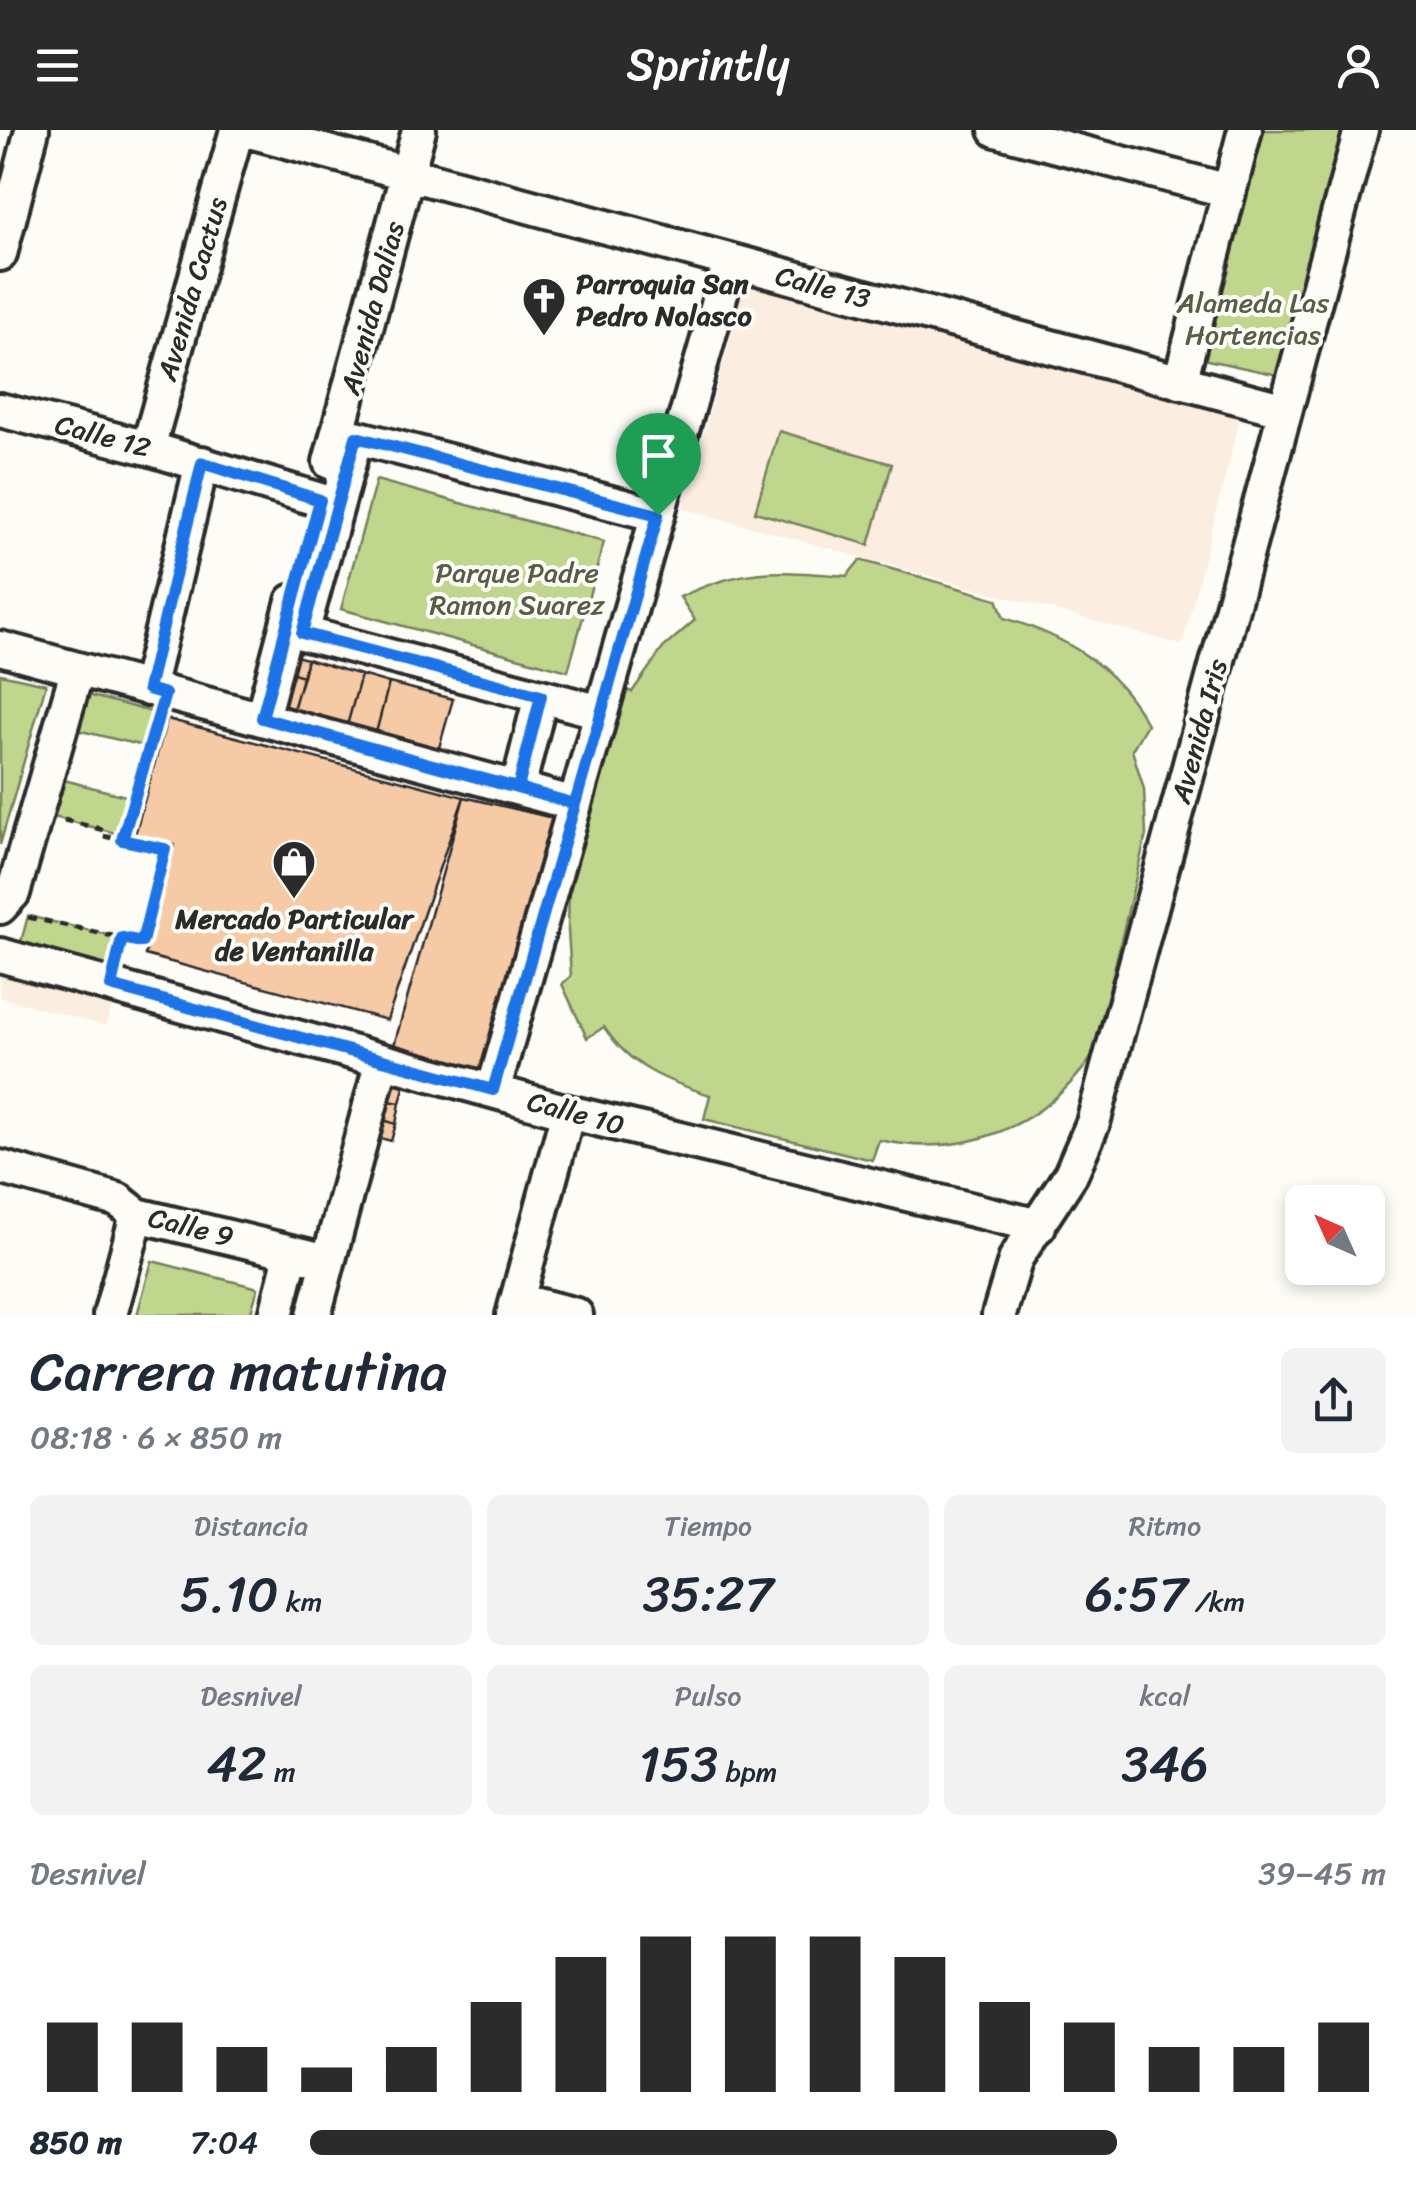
<!DOCTYPE html>
<html lang="es">
<head>
<meta charset="utf-8">
<style>
	:root { --surface:#fff; --page:#f2f2f3; --text:#1f2937; --muted:#747a83; --accent:#2b2b2b }
	body { margin:0; font-family:Sriracha,sans-serif; background:var(--page); color:var(--text); height:100vh; display:flex; flex-direction:column; font-size:38px; white-space:nowrap }
	* { box-sizing:border-box; margin:0 }
	p { font-size:32px; color:var(--muted) }
	.icon { flex:none; width:55px; height:55px; fill:none; stroke:currentColor; stroke-width:2; stroke-linecap:round; stroke-linejoin:round }
	.map { position:relative; height:1185px; overflow:hidden }
	.details { display:flex; flex-direction:column; background:var(--surface); flex:1 }
	.details>* { flex:none }
	.needle { width:65px; rotate:315deg }
	.controls { position:absolute; left:1285px; top:1055px; display:grid; gap:20px }
	.controls a { display:grid; place-items:center; width:100px; height:100px; border-radius:15px; background:var(--surface); box-shadow:0 5px 15px #0003; font-size:50px }
	.pin { position:absolute; display:grid; place-items:center; width:85px; height:85px; color:#fff; margin:-102px -42px; border-radius:50% 50% 50% 0; rotate:-45deg; box-shadow:0 0 10px #0007 }
	.pin .icon { rotate:45deg }
	.round { display:grid; place-items:center; flex:none; width:105px; height:105px; border-radius:15px; background:var(--page) }
	.overview { display:flex; align-items:center; justify-content:space-between; height:170px; padding:0 30px }
	h1 { font-size:55px; font-weight:600; line-height:75px }
	.metrics { display:grid; grid-template-columns:repeat(3,1fr); gap:15px; height:170px; padding:10px 30px }
	.metrics div { display:grid; align-content:center; border-radius:15px; background:var(--page); text-align:center }
	.metrics b { font-size:50px; font-weight:600 }
	.metrics small { font-size:28px; font-weight:400 }
	.metrics p { font-size:28px }
	.chart { height:280px; padding:20px 30px }
	.chart p { display:flex; justify-content:space-between }
	.chart svg { width:100%; height:180px; margin-top:10px; stroke:var(--accent); stroke-width:6 }
	ul { padding:0 30px; list-style:none; font-size:32px }
	li { display:grid; grid-template-columns:160px 120px 1fr; align-items:center; height:75px }
	li i { height:25px; border-radius:12px; background:var(--accent) }
	header { display:flex; justify-content:space-between; align-items:center; height:130px; padding:0 30px; background:var(--accent); color:#fff; font-size:45px; font-weight:600 }
	.map>svg:first-child { display:block }
	.built { fill:#fbeddf }
	.green { fill:#bfd68c; stroke:#75805c; stroke-width:2.5 }
	.building { fill:#f7caa6; stroke:#2b2b2b; stroke-width:2.5 }
	.lines { fill:none; stroke-linecap:round; stroke-linejoin:round }
	.minor-casing { stroke:#2b2b2b; stroke-width:40 }
	.path { stroke:#2b2b2b; stroke-width:5; stroke-dasharray:8 8; stroke-linecap:butt }
	.minor { stroke:#fdfcf7; stroke-width:32 }
	.route-casing { stroke:#fff; stroke-width:20 }
	.route { stroke:#1a73e8; stroke-width:12 }
	.labels { text-anchor:middle; dominant-baseline:central; stroke-width:8; stroke-linejoin:round; paint-order:stroke }
	.poi-label { font-size:28px; font-weight:bold; fill:#2b2b2b; stroke:#fdfcf7; text-anchor:start }
	.street-label { font-size:28px; fill:#2b2b2b; stroke:#fdfcf7 }
	.park-label { font-size:28px; fill:#575e48; stroke:#fdfcf7 }
</style>
</head>
<body>
<header><svg class="icon" aria-label="menu" viewBox="0 0 24 24"><path d="M4 6h16M4 12h16M4 18h16"/></svg>Sprintly<svg class="icon" aria-label="person" viewBox="0 0 24 24"><circle cx="12" cy="8" r="4"/><path d="M4 21q1-7 8-7t8 7"/></svg></header>
<div class="map">
<svg width="1416" height="1185" viewBox="0 0 1416 1185">
	<rect width="100%" height="100%" fill="#fdfcf7"/>
	<filter id="ink" filterUnits="userSpaceOnUse"><feTurbulence type="fractalNoise" baseFrequency=".01" numOctaves="2"/><feDisplacementMap in="SourceGraphic" scale="20" xChannelSelector="R" yChannelSelector="G"/><feConvolveMatrix kernelMatrix="1 2 1 2 8 2 1 2 1" color-interpolation-filters="sRGB"/></filter>
	<g filter="url(#ink)">
		<path class="built" d="M746,152L1241,284L1182,515L683,378Z
			M0,825L117,858L106,896L0,867Z"/>
		<path class="green" d="M1259,0H1345L1283,246L1198,228Z
			M779,301L892,334L869,415L755,382Z
			M376,350L604,412L568,541L341,479Z
			M860,430L997,469L1004,488C1065,506 1116,536 1147,594L1132,620L1144,659L1146,705L1094,924C1044,997 966,1029 879,1010L872,1030L704,989L710,965C666,951 630,937 604,897L587,908L562,854L571,846L568,801L569,754L626,560L632,562L663,518L695,490L680,467C745,436 778,441 847,446Z
			M0,544L46,554L0,715Z
			M88,565L152,582L144,616L77,600Z
			M64,650L129,667L119,704L54,687Z
			M28,786L117,807L111,856L16,830Z
			M152,1131L258,1158L250,1185H137Z"/>
		<path class="building" d="M279,521L307,529L303,546L275,537Z
			M279,521L307,529L289,595L262,588Z
			M307,529L361,545L343,610L289,595Z
			M275,537L303,546L293,579L267,570Z
			M361,545L389,553L372,618L343,610Z
			M389,553L453,569L434,635L372,618Z
			M167,589L464,667L387,890L145,825L174,715L134,708Z
			M464,667L561,690L486,953L391,926Z
			M409,938L400,973L372,968Z
			M372,968L400,973L396,994L367,985Z
			M367,985L396,994L391,1011L362,1003Z"/>
		<g class="lines">
			<defs>
				<path id="minor" d="M246,0L1285,280
					M996,0L1229,61
					M0,124L32,0
					M1180,252L1245,0
					M0,280L148,318L320,370
					M148,318L237,0
					M330,332L419,0
					M0,518L575,674
					M148,559L202,333
					M601,582L302,503L356,307L658,385
					M262,588L293,471
					M518,658L541,566
					M0,777L13,763L77,541
					M0,825L568,982L1039,1096
					M493,961L730,132
					M0,1037L118,1070L137,1085L328,1131
					M517,1170L576,1185
					M110,1185L137,1085
					M276,1185L289,1133L283,1120
					M314,1185L382,931
					M513,1185L568,982
					M999,1185L1016,1128L1071,1044L1093,993L1361,0"/>
			</defs>
			<use href="#minor" class="minor-casing"/>
			<path class="path" d="M64,690L104,700L103,706L165,719L142,812L122,808
				M122,710L157,588
				M28,787L122,808L117,829"/>
			<use href="#minor" class="minor"/>
		</g>
	</g>
	<g class="lines" filter="url(#ink)">
		<defs>
			<path id="route" d="M658,385L575,674C470,646 366,617 262,588L320,370L202,333L148,559L165,564L122,710L165,719L142,812L122,808L111,856L493,960L575,674L518,658L541,566L302,503L356,307L658,385"/>
		</defs>
		<use href="#route" class="route-casing"/>
		<use href="#route" class="route"/>
	</g>
	<defs>
		<symbol id="church-pin" viewBox="-11 -11 22 30"><path d="M0 17L-7.5 6A9.5 9.5 0 1 1 7.5 6Z" fill="#2b2b2b" stroke="#fdfcf7"/><path d="M-1.2-6h2.4v3.5h3.3v2.4h-3.3V6h-2.4V-.1h-3.3v-2.4h3.3Z" fill="#fff"/></symbol>
		<symbol id="shop-pin" viewBox="-11 -11 22 30"><path d="M0 17L-7.5 6A9.5 9.5 0 1 1 7.5 6Z" fill="#2b2b2b" stroke="#fdfcf7"/><path d="M-5-2.5h2.3a2.7 3.5 0 0 1 5.4 0H5L5.5 6h-11ZM-1.5-2.5h3a1.5 2.3 0 0 0-3 0Z" fill="#fff"/></symbol>
	</defs>
	<g fill-rule="evenodd">
		<use href="#church-pin" x="519" y="144" width="50" height="68"/>
		<use href="#shop-pin" x="269" y="707" width="50" height="68"/>
	</g>
	<g class="labels">
		<g class="poi-label">
			<text x="576" y="153">Parroquia San<tspan x="576" dy="32">Pedro Nolasco</tspan></text>
			<text x="294" y="788" text-anchor="middle">Mercado Particular<tspan x="294" dy="32">de Ventanilla</tspan></text>
		</g>
		<g class="street-label">
			<text transform="translate(823 157) rotate(15)">Calle 13</text>
			<text transform="translate(192 159) rotate(-74)">Avenida Cactus</text>
			<text transform="translate(372 178) rotate(-75)">Avenida Dalias</text>
			<text transform="translate(103 306) rotate(15)">Calle 12</text>
			<text transform="translate(1199 601) rotate(-75)">Avenida Iris</text>
			<text transform="translate(576 983) rotate(15)">Calle 10</text>
			<text transform="translate(191 1097) rotate(14)">Calle 9</text>
		</g>
		<g class="park-label">
			<text x="1253" y="172">Alameda Las<tspan x="1253" dy="32">Hortencias</tspan></text>
			<text x="517" y="442">Parque Padre<tspan x="517" dy="32">Ramon Suarez</tspan></text>
		</g>
	</g>
</svg>
<div class="controls">
<a><svg class="needle" viewBox="-14 -14 28 28"><path d="M0-13l5 13h-10z" fill="#e53935"/><path d="M0 13l5-13h-10z" fill="#747a83"/></svg></a>
</div>
<div class="pin" style="left:658px;top:385px;background:#1e9e55"><svg class="icon" aria-label="arrive" viewBox="0 0 24 24"><path d="M6 21V4h12l-3 4 3 4H6"/></svg></div>
</div>
<section class="details">
<div class="overview"><div><h1>Carrera matutina</h1><p>08:18 · 6 × 850 m</p></div><a class="round"><svg class="icon" aria-label="share" viewBox="0 0 24 24"><path d="M12 15V3M7 8l5-5 5 5M5 13v7h14v-7"/></svg></a></div>
<div class="metrics">
<div><p>Distancia</p><b>5.10<small> km</small></b></div>
<div><p>Tiempo</p><b>35:27</b></div>
<div><p>Ritmo</p><b>6:57<small> /km</small></b></div>
</div>
<div class="metrics">
<div><p>Desnivel</p><b>42<small> m</small></b></div>
<div><p>Pulso</p><b>153<small> bpm</small></b></div>
<div><p>kcal</p><b>346</b></div>
</div>
<div class="chart"><p><span>Desnivel</span>39–45 m</p>
<svg viewBox="0 0 160 44" preserveAspectRatio="none"><path d="M5 44V27M15 44V27M25 44V33M35 44V38M45 44V33M55 44V22M65 44V11M75 44V6M85 44V6M95 44V6M105 44V11M115 44V22M125 44V27M135 44V33M145 44V33M155 44V27"/></svg>
</div>
<ul>
<li><b>850 m</b>7:04<i style="width:75%"></i></li>
</ul>
</section>
</body>
</html>
